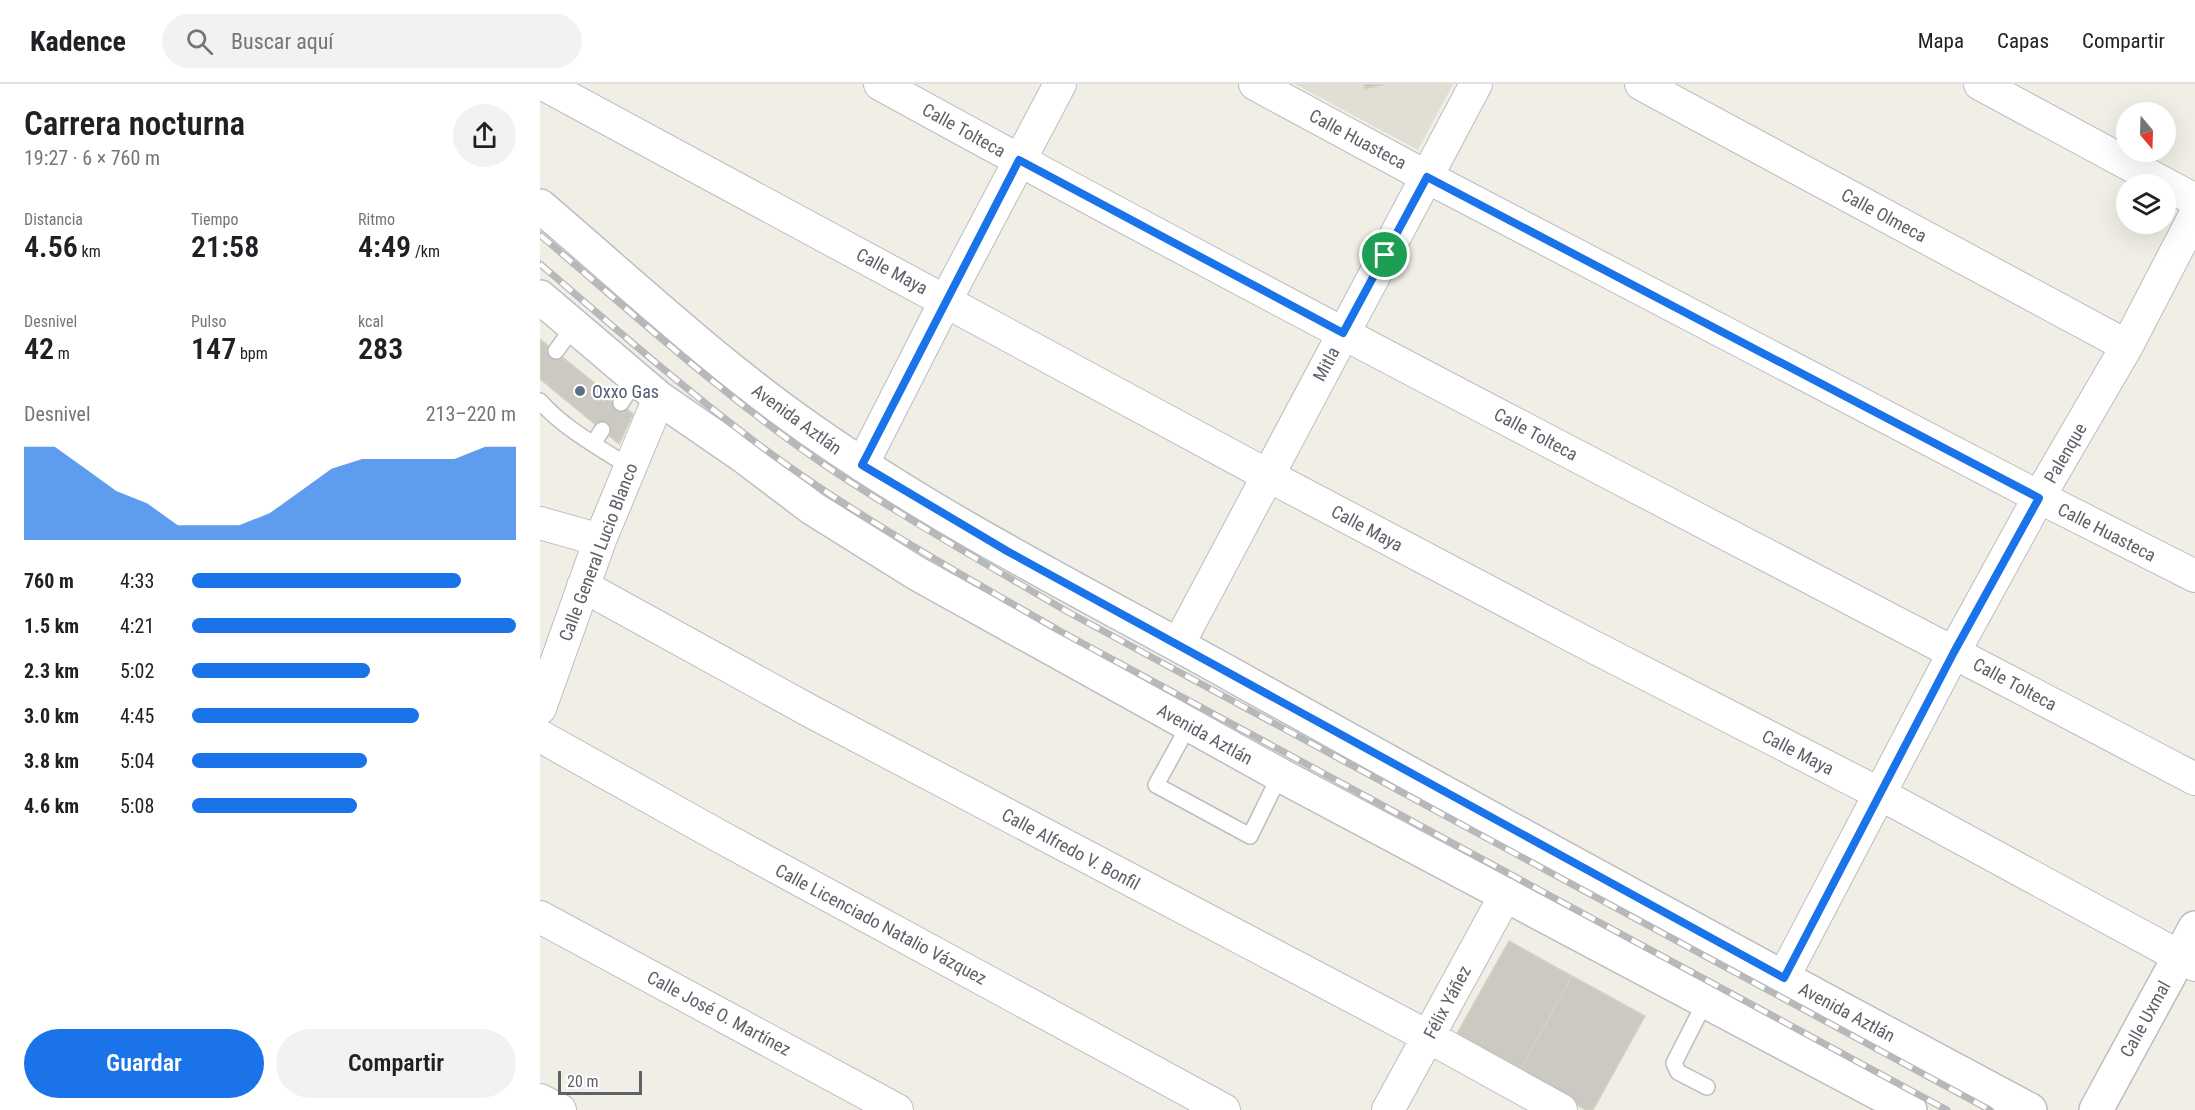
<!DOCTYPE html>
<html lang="es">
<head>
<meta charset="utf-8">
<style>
	:root { --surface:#fff; --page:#f2f2f2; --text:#202124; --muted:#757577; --line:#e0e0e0; --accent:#1a73e8 }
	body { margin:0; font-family:"Roboto Condensed",sans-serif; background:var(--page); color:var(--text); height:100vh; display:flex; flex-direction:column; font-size:22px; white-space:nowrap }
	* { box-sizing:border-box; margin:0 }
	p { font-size:20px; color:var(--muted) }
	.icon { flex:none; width:33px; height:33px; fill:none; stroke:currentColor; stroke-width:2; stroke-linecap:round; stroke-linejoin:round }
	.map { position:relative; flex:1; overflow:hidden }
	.drawer { display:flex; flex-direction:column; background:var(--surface); width:540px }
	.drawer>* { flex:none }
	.needle { width:39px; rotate:161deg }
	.controls { position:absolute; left:1576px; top:18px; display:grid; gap:12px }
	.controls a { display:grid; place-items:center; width:60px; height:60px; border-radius:50%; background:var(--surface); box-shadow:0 6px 24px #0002; font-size:30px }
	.scale { position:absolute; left:18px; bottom:15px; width:84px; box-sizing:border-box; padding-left:6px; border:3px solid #5d6168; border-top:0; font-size:16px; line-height:21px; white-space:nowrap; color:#5d6168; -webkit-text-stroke:4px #fff; paint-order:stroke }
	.pin { position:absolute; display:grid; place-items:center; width:51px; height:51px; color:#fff; margin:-26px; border:3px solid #fff; border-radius:50%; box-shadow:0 2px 6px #0007 }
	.round { display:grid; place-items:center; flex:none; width:63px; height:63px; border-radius:32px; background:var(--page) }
	.headline { display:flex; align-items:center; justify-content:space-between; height:102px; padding:0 24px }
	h1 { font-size:33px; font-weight:600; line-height:45px }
	.stats { display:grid; grid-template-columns:repeat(3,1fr); gap:9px; height:102px; padding:6px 24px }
	.stats div { display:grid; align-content:center }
	.stats b { font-size:30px; font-weight:600 }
	.stats small { font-size:16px; font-weight:400 }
	.stats p { font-size:16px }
	.chart { height:168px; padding:12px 24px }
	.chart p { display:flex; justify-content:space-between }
	.chart svg { width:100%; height:108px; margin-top:6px; fill:var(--accent); opacity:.7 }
	.primary-button { display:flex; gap:12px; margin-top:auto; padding:12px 24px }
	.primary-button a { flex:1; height:69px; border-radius:36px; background:var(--accent); color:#fff; font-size:24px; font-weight:600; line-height:69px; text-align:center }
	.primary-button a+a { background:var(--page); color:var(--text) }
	ul { padding:0 24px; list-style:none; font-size:20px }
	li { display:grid; grid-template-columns:96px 72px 1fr; align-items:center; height:45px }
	li i { height:15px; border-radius:8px; background:var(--accent) }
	header { display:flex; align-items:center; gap:36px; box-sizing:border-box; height:84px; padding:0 30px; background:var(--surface); border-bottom:2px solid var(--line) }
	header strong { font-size:28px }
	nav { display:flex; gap:33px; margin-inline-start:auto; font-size:21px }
	.search { width:420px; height:54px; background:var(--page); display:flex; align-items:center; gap:15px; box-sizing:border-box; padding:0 21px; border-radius:33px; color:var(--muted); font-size:22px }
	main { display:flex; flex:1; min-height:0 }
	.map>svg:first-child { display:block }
	.education { fill:#e1ded4 }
	.building { fill:#ccc9c2; stroke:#d7d1c3; stroke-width:1.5 }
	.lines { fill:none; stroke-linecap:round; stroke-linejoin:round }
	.service-casing { stroke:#babdc2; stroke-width:18 }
	.minor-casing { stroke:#babdc2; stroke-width:34 }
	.tertiary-casing { stroke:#babdc2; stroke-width:36 }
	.secondary-casing { stroke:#bbbec5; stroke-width:36 }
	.service { stroke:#fff; stroke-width:15 }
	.minor { stroke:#fff; stroke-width:32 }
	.tertiary { stroke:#fff; stroke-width:33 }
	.secondary { stroke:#fff; stroke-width:33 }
	.rail-casing { stroke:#b7b8b9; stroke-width:7 }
	.rail { stroke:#fff; stroke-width:4.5; stroke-dasharray:14; stroke-linecap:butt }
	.route-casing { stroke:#fff; stroke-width:12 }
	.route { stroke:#1a73e8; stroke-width:8 }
	.service-dot { fill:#5c6f8a; stroke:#fff; stroke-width:2 }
	.labels { text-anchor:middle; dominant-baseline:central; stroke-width:4.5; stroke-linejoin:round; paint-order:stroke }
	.street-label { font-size:18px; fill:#5d6168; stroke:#fff }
	.service-label { font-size:18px; fill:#4e5e75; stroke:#fff; text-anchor:start }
</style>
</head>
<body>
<header>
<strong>Kadence</strong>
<div class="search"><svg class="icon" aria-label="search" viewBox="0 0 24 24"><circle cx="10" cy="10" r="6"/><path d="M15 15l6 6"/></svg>Buscar aquí</div>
<nav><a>Mapa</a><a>Capas</a><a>Compartir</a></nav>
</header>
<main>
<section class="drawer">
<div class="headline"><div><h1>Carrera nocturna</h1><p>19:27 · 6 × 760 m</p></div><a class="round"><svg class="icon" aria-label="share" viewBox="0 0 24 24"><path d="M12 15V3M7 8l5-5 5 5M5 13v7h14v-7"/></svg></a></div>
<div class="stats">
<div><p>Distancia</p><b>4.56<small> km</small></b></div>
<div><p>Tiempo</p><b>21:58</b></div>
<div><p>Ritmo</p><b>4:49<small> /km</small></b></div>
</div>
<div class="stats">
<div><p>Desnivel</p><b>42<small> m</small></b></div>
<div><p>Pulso</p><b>147<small> bpm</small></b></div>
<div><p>kcal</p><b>283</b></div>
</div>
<div class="chart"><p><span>Desnivel</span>213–220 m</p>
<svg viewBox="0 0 160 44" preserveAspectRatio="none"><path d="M0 44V6L10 6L20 15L30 24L40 29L50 38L60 38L70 38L80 33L90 24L100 15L110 11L120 11L130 11L140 11L150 6L160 6V44z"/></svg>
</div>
<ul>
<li><b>760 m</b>4:33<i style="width:83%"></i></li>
<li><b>1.5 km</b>4:21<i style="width:100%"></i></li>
<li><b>2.3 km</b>5:02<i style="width:55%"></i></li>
<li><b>3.0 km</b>4:45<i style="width:70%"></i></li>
<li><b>3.8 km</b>5:04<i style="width:54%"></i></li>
<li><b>4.6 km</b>5:08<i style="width:51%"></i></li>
</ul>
<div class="primary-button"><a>Guardar</a><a>Compartir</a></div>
</section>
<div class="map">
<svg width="1655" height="1026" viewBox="0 0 1655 1026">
	<rect width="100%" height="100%" fill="#f1efe5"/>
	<path class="education" d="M755,0H913L878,66Z"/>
	<path class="building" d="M824,0H845L825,5Z
		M0,255L93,330L79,360L0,295Z
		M969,857L1032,892L979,988L915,953Z
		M1032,892L1105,932L1053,1026H1046L979,988Z"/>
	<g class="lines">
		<defs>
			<path id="service" d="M16,267L34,242
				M0,317C22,343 61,365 90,383
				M81,319L96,296
				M53,360L62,346
				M649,641L616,701L710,752L740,691
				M1165,918L1134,979L1138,988L1167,1003"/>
			<path id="minor" d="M3,0L727,391L1040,556L1340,710L1655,881
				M340,0C774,239 1216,464 1655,695
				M715,0L887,93L1499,413L1655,492
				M1101,0L1587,262
				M1440,0L1655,116
				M322,381L406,216L520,0
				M0,439L60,456
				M43,502L270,627L889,953L1021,1026
				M638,561L936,0
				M0,624L60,456L119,314
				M0,652L179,752L684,1026
				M0,833L357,1026
				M1243,894L1414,568L1499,413L1587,262L1655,131
				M0,1016L20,1026
				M848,1026L966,810"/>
			<path id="tertiary" d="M1556,1026L1655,844"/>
			<path id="secondary" d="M0,122C89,198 175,279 271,346C405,440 553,513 696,593C959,740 1224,884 1490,1026
				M0,213L119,314L206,374L272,424L376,489L740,691L1370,1026"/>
		</defs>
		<use href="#service" class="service-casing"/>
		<use href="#minor" class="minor-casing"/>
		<use href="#tertiary" class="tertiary-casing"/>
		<use href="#secondary" class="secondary-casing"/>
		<use href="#service" class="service"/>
		<use href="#minor" class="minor"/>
		<use href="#tertiary" class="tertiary"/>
		<use href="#secondary" class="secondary"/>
		<defs>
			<path id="rail" d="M0,151C97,233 192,320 298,390C373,439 451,483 528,528L1450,1026
				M0,180C68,238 135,297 206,351C301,424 414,486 518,546L1407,1026"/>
		</defs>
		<use href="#rail" class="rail-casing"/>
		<use href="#rail" class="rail"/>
	</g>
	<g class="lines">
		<defs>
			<path id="route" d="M479,76L803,249L887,93L1499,414L1414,568L1244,894L467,467L322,381Z"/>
		</defs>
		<use href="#route" class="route-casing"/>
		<use href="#route" class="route"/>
	</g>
	<circle class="service-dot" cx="40" cy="307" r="6"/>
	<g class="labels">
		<g class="street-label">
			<text transform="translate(424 46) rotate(29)">Calle Tolteca</text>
			<text transform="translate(818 55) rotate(28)">Calle Huasteca</text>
			<text transform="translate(1344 131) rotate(28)">Calle Olmeca</text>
			<text transform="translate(352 187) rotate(28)">Calle Maya</text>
			<text transform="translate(786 280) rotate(-62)">Mitla</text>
			<text transform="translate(257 335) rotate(36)">Avenida Aztlán</text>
			<text transform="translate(996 350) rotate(28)">Calle Tolteca</text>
			<text transform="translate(1525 369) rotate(-60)">Palenque</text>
			<text transform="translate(827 444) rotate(28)">Calle Maya</text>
			<text transform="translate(1567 448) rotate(27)">Calle Huasteca</text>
			<text transform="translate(58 468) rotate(-69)">Calle General Lucio Blanco</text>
			<text transform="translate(1475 600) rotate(28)">Calle Tolteca</text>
			<text transform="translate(665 650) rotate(29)">Avenida Aztlán</text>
			<text transform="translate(1258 668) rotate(27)">Calle Maya</text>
			<text transform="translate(531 765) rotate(28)">Calle Alfredo V. Bonfil</text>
			<text transform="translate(341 840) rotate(28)">Calle Licenciado Natalio Vázquez</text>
			<text transform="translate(907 918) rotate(-62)">Félix Yáñez</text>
			<text transform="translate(1307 928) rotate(28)">Avenida Aztlán</text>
			<text transform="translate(179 929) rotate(28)">Calle José O. Martínez</text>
			<text transform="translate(1605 935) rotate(-61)">Calle Uxmal</text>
		</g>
		<g class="service-label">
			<text x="52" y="307">Oxxo Gas</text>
		</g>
	</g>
</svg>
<div class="controls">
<a><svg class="needle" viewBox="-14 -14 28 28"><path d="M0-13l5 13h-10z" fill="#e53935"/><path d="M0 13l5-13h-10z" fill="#757577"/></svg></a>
<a><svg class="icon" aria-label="layers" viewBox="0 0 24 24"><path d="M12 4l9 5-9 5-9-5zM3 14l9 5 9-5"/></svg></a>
</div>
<div class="scale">20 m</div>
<div class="pin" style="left:845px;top:171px;background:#1e9e55"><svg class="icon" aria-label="arrive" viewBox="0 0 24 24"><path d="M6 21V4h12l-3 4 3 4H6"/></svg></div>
</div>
</main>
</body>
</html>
